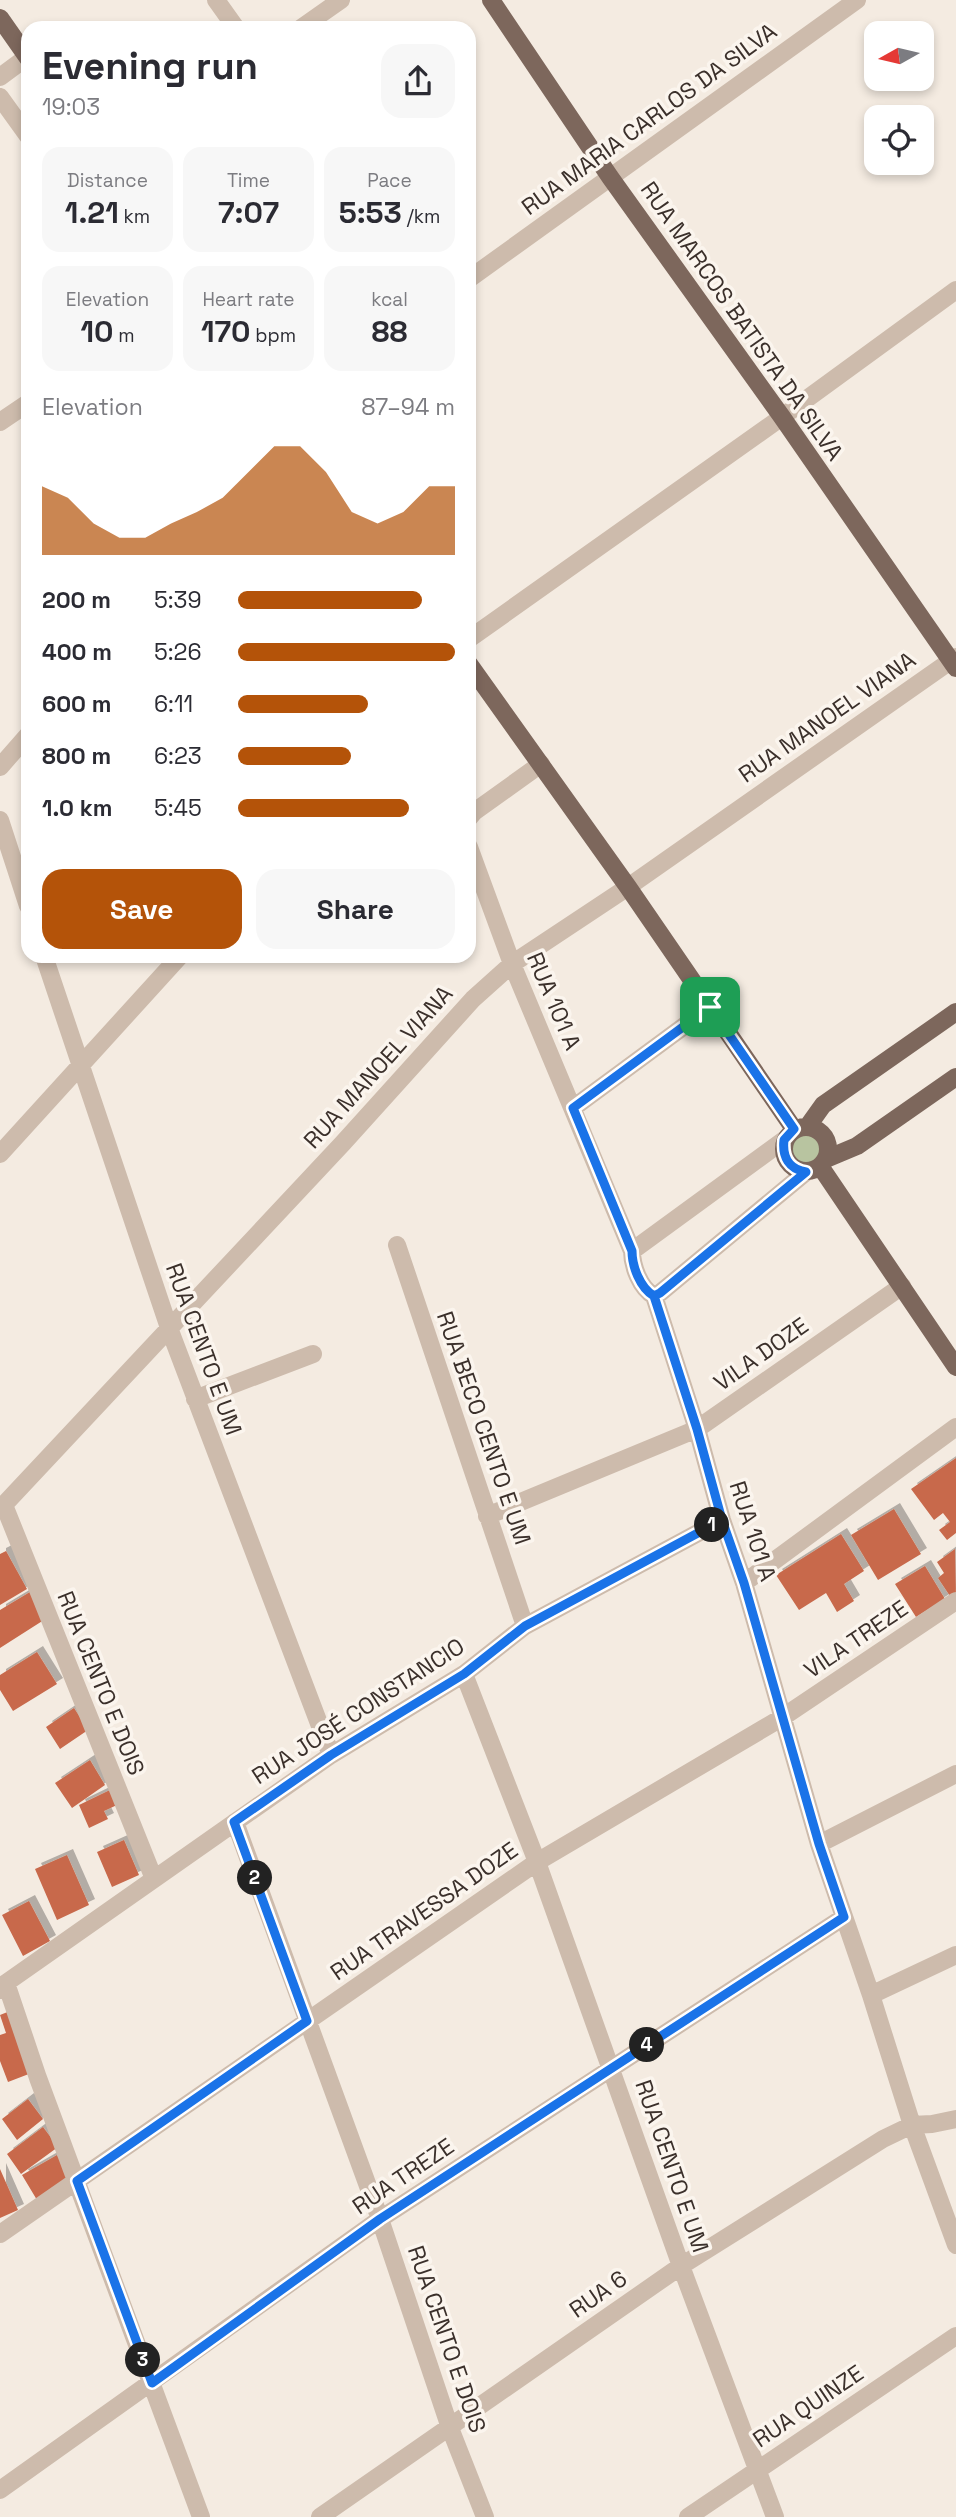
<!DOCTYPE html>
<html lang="en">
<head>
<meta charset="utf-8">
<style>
	:root { --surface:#fff; --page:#f7f7f7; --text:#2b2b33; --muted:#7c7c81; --accent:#b45309 }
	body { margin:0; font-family:"Space Grotesk",sans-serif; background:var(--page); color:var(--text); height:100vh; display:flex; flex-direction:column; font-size:26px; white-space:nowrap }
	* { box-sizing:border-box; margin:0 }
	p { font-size:23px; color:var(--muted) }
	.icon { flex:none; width:38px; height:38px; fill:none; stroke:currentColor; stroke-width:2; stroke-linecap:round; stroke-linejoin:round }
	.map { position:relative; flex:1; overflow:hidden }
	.details { position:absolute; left:21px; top:21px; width:455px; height:942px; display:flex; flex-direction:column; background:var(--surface); border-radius:21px; box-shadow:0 4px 10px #0003 }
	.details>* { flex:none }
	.needle { width:46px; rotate:262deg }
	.fabs { position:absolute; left:864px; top:21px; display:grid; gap:14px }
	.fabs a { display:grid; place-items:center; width:70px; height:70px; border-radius:14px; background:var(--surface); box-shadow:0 4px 10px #0003; font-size:35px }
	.pin { position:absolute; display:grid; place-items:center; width:60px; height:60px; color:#fff; margin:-30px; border-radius:14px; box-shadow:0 4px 10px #0006 }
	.km { position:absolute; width:35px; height:35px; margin:-18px; border-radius:50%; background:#222; color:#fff; font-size:19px; line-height:35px; text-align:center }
	.round { display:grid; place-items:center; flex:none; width:74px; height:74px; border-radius:21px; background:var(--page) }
	.overview { display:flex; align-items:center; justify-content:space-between; height:119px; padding:0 21px }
	h1 { font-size:38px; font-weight:800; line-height:52px }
	.figures { display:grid; grid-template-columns:repeat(3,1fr); gap:10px; height:119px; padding:7px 21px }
	.figures div { display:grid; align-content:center; border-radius:18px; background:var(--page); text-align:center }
	.figures b { font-size:30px; font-weight:800 }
	.figures small { font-size:19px; font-weight:400 }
	.figures p { font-size:19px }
	.chart { height:196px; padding:14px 21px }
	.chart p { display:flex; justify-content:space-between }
	.chart svg { width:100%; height:126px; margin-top:7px; fill:var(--accent); opacity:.7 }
	.button { display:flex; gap:14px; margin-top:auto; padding:14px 21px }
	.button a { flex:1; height:80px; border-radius:21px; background:var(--accent); color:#fff; font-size:28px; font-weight:800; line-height:80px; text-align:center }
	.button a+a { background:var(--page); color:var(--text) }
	ul { padding:0 21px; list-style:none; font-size:23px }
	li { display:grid; grid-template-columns:112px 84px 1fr; align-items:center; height:52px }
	li i { height:18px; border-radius:9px; background:var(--accent) }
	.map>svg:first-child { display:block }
	.green { fill:#b8c4a0 }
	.building { fill:#c8694b; filter:url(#shadow) }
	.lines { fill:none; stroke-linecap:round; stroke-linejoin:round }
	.minor { stroke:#cdbbac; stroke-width:18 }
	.major { stroke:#7d675c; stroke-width:18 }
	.route-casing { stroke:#fff; stroke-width:14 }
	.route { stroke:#1a73e8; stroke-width:9 }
	.labels { text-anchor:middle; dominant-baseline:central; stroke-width:7; stroke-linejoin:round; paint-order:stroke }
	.street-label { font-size:23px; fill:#3b302b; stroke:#fbf5ee }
</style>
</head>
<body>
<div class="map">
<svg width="956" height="2517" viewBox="0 0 956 2517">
	<defs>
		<filter id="shadow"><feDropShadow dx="6" dy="-6" stdDeviation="0" flood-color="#0004"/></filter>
	</defs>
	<rect width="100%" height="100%" fill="#f4ebe1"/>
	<path class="green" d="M788 1149a17 17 0 1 1 34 0a17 17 0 1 1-34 0Z"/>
	<path class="building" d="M956,1458V1533L947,1540L939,1530L950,1522L943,1513L934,1520L911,1489Z
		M894,1509L921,1554L878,1580L851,1535Z
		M841,1534L864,1571L844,1584L854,1601L837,1612L826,1593L799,1610L776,1575Z
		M955,1549L956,1596L952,1599L938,1578L944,1573L937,1562Z
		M6,1551L27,1589L0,1605V1554Z
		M925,1566L945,1599L916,1617L895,1584Z
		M30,1592L47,1618L0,1648V1610Z
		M37,1652L57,1684L13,1711L0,1690V1675Z
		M74,1708L88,1730L60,1749L46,1727Z
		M90,1760L105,1785L72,1808L55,1783Z
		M110,1790L117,1805L104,1811L108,1819L89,1828L79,1805Z
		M124,1840L139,1875L112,1887L97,1852Z
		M67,1855L89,1905L57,1920L35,1869Z
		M29,1901L50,1941L23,1956L2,1915Z
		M10,2011L34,2072L8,2082L0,2061V2035L6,2033L0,2015Z
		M28,2099L43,2119L17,2140L2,2119Z
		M43,2127L58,2147L21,2174L7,2154Z
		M57,2155L72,2179L37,2200L22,2175Z
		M0,2169L18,2210L0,2218Z"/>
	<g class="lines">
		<path class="minor" d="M216,0L236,28
			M301,28L341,0
			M0,77L27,57
			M0,97L28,136
			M469,279L857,0
			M0,422L28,403
			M469,639L782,417L956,290
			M0,767L28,735
			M469,818L474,812L541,764
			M0,820L28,906
			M469,847L512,964L632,1251C632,1266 640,1288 654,1296L697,1429L722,1520L744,1583L819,1844L871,1995L912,2125L956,2245
			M44,956L169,1328L331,1755
			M573,1108L710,1007
			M0,1154L180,956
			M397,1245L525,1626
			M632,1251L784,1140
			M654,1296L660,1293L806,1172
			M195,1399L313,1354
			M4,1505L154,1879
			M0,1509L343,1143L473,999L512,964L628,887L956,657
			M487,1516L697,1429L902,1286
			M744,1583L956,1427
			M464,1674L537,1862L681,2266L775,2517
			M235,1822L380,2219L450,2428L485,2517
			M819,1844L956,1774
			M6,1983L38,2078L201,2517
			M0,1990L6,1983L331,1755L464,1674L525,1626L722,1520
			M871,1995L956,1955
			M0,2234L537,1862L783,1717L956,1601
			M0,2490L380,2219L844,1917
			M320,2517L681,2266L883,2139L912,2125L932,2124L956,2119
			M688,2517L956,2336"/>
		<path class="major" d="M491,0L610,177L782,417L956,668
			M0,18L28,58
			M469,664L628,887L794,1129
			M808,1126L823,1105L956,1012
			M784 1149a22 22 0 1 1 44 0a22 22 0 1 1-44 0Z
			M826,1159L857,1146L956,1077
			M820,1166L956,1367"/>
	</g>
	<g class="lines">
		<defs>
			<path id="route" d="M710,1007L573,1108L632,1251C632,1266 640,1288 654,1296L697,1429L722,1520L525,1626L464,1674L331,1755L234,1822L307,2021L77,2181L152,2383L380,2219L844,1917L819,1844L744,1583L722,1520L697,1429L654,1296L660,1293L806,1172C789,1169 782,1157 784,1140L794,1129L710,1007"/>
		</defs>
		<use href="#route" class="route-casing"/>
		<use href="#route" class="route"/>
	</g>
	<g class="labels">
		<g class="street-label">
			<text transform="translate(649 119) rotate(-36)">RUA MARIA CARLOS DA SILVA</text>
			<text transform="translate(742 321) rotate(55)">RUA MARCOS BATISTA DA SILVA</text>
			<text transform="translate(827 717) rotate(-35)">RUA MANOEL VIANA</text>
			<text transform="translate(554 1001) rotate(67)">RUA 101 A</text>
			<text transform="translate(378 1067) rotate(-48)">RUA MANOEL VIANA</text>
			<text transform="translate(204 1349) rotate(70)">RUA CENTO E UM</text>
			<text transform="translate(761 1354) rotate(-35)">VILA DOZE</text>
			<text transform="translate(484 1428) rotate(71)">RUA BECO CENTO E UM</text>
			<text transform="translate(753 1531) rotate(72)">RUA 101 A</text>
			<text transform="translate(856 1639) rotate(-34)">VILA TREZE</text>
			<text transform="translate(101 1683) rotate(68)">RUA CENTO E DOIS</text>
			<text transform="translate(358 1711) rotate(-33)">RUA JOSÉ CONSTANCIO</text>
			<text transform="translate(424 1911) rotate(-35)">RUA TRAVESSA DOZE</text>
			<text transform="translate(672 2166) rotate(71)">RUA CENTO E UM</text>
			<text transform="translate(403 2176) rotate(-34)">RUA TREZE</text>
			<text transform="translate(598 2294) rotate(-35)">RUA 6</text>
			<text transform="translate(447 2339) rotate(71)">RUA CENTO E DOIS</text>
			<text transform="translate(808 2406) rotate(-34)">RUA QUINZE</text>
		</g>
	</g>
</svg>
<div class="fabs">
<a><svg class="needle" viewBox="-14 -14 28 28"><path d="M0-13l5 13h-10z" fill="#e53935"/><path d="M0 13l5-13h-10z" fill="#7c7c81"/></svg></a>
<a><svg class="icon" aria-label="locate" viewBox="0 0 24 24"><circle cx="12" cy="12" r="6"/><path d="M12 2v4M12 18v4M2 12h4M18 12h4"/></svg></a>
</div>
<div class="pin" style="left:710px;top:1007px;background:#1e9e55"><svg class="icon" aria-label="arrive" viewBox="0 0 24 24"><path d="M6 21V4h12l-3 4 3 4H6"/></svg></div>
<b class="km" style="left:712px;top:1525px">1</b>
<b class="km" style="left:255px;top:1878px">2</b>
<b class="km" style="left:143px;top:2360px">3</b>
<b class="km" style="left:647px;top:2045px">4</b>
<section class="details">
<div class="overview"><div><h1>Evening run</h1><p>19:03</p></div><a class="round"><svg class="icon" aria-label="share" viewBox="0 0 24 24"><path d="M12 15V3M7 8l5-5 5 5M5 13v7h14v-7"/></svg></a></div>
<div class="figures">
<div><p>Distance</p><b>1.21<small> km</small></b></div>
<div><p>Time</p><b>7:07</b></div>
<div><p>Pace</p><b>5:53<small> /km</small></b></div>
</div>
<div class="figures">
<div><p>Elevation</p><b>10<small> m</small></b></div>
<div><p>Heart rate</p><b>170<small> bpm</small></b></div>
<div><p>kcal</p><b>88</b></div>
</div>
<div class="chart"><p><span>Elevation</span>87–94 m</p>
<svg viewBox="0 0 160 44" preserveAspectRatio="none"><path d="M0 44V20L10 24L20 33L30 38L40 38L50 33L60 29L70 24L80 15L90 6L100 6L110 15L120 29L130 33L140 29L150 20L160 20V44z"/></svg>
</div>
<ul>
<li><b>200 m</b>5:39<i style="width:85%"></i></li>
<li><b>400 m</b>5:26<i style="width:100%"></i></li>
<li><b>600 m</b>6:11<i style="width:60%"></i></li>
<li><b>800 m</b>6:23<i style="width:52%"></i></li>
<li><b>1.0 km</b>5:45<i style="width:79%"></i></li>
</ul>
<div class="button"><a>Save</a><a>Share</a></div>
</section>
</div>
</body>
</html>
